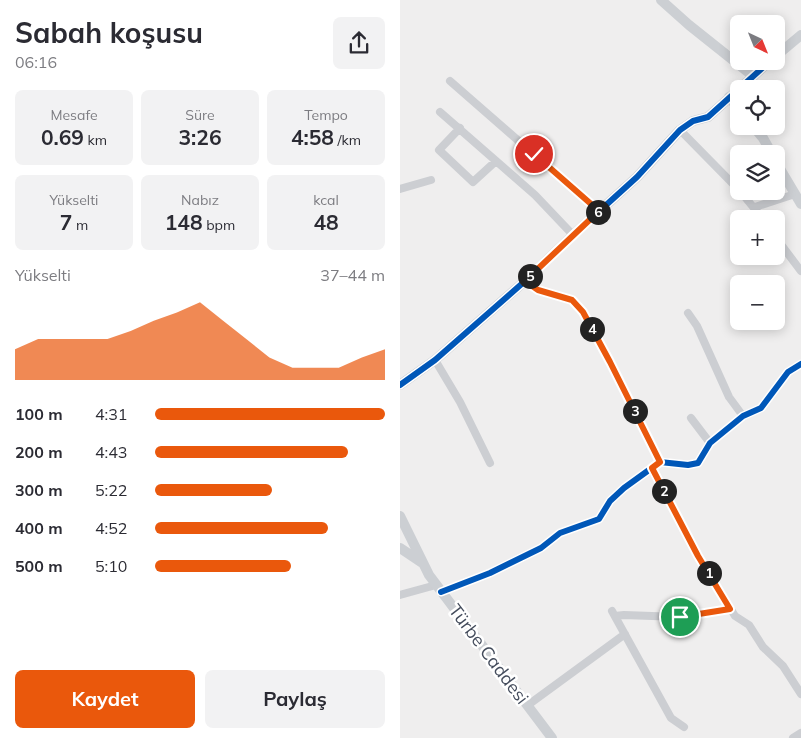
<!DOCTYPE html>
<html lang="tr">
<head>
<meta charset="utf-8">
<style>
	:root { --surface:#fff; --page:#f2f2f3; --text:#2b2b33; --muted:#7c7c81; --accent:#ea580c }
	body { margin:0; font-family:Mulish,sans-serif; background:var(--page); color:var(--text); height:100vh; display:flex; flex-direction:column; font-size:19px; white-space:nowrap }
	* { box-sizing:border-box; margin:0 }
	p { font-size:16px; color:var(--muted) }
	.icon { flex:none; width:28px; height:28px; fill:none; stroke:currentColor; stroke-width:2; stroke-linecap:round; stroke-linejoin:round }
	.map { position:relative; flex:1; overflow:hidden }
	.details { display:flex; flex-direction:column; background:var(--surface); width:400px }
	.details>* { flex:none }
	.needle { width:32px; rotate:137deg }
	.buttons { position:absolute; left:330px; top:15px; display:grid; gap:10px }
	.buttons a { display:grid; place-items:center; width:55px; height:55px; border-radius:8px; background:var(--surface); box-shadow:0 2px 12px #0003; font-size:25px }
	.pin { position:absolute; display:grid; place-items:center; width:42px; height:42px; color:#fff; margin:-21px; border:2px solid #fff; border-radius:50%; box-shadow:0 1px 5px #0007 }
	.km { position:absolute; width:25px; height:25px; margin:-12px; border-radius:50%; background:#222; color:#fff; font-size:14px; line-height:25px; text-align:center }
	.round { display:grid; place-items:center; flex:none; width:52px; height:52px; border-radius:8px; background:var(--page) }
	.summary { display:flex; align-items:center; justify-content:space-between; height:85px; padding:0 15px }
	h1 { font-size:28px; font-weight:700; line-height:38px }
	.stats { display:grid; grid-template-columns:repeat(3,1fr); gap:8px; height:85px; padding:5px 15px }
	.stats div { display:grid; align-content:center; border-radius:8px; background:var(--page); text-align:center }
	.stats b { font-size:21px; font-weight:700 }
	.stats small { font-size:14px; font-weight:400 }
	.stats p { font-size:14px }
	.chart { height:140px; padding:10px 15px }
	.chart p { display:flex; justify-content:space-between }
	.chart svg { width:100%; height:90px; margin-top:5px; fill:var(--accent); opacity:.7 }
	.button { display:flex; gap:10px; margin-top:auto; padding:10px 15px }
	.button a { flex:1; height:58px; border-radius:8px; background:var(--accent); color:#fff; font-size:20px; font-weight:700; line-height:58px; text-align:center }
	.button a+a { background:var(--page); color:var(--text) }
	ul { padding:0 15px; list-style:none; font-size:16px }
	li { display:grid; grid-template-columns:80px 60px 1fr; align-items:center; height:38px }
	li i { height:12px; border-radius:6px; background:var(--accent) }
	main { display:flex; flex:1; min-height:0 }
	.map>svg:first-child { display:block }
	.lines { fill:none; stroke-linecap:round; stroke-linejoin:round }
	.street { stroke:#ccced2; stroke-width:8 }
	.secondary { stroke:#cccfd3; stroke-width:10 }
	.cycleway-casing { stroke:#fff; stroke-width:9 }
	.cycleway { stroke:#0057b8; stroke-width:6 }
	.route-casing { stroke:#fff; stroke-width:10 }
	.route { stroke:#ea580c; stroke-width:6 }
	.labels { text-anchor:middle; dominant-baseline:central; stroke-width:5; stroke-linejoin:round; paint-order:stroke }
	.street-label { font-size:18px; fill:#444c5c; stroke:#fff }
</style>
</head>
<body>
<main>
<section class="details">
<div class="summary"><div><h1>Sabah koşusu</h1><p>06:16</p></div><a class="round"><svg class="icon" aria-label="share" viewBox="0 0 24 24"><path d="M12 15V3M7 8l5-5 5 5M5 13v7h14v-7"/></svg></a></div>
<div class="stats">
<div><p>Mesafe</p><b>0.69<small> km</small></b></div>
<div><p>Süre</p><b>3:26</b></div>
<div><p>Tempo</p><b>4:58<small> /km</small></b></div>
</div>
<div class="stats">
<div><p>Yükselti</p><b>7<small> m</small></b></div>
<div><p>Nabız</p><b>148<small> bpm</small></b></div>
<div><p>kcal</p><b>48</b></div>
</div>
<div class="chart"><p><span>Yükselti</span>37–44 m</p>
<svg viewBox="0 0 160 44" preserveAspectRatio="none"><path d="M0 44V29L10 24L20 24L30 24L40 24L50 20L60 15L70 11L80 6L90 15L100 24L110 33L120 38L130 38L140 38L150 33L160 29V44z"/></svg>
</div>
<ul>
<li><b>100 m</b>4:31<i style="width:100%"></i></li>
<li><b>200 m</b>4:43<i style="width:84%"></i></li>
<li><b>300 m</b>5:22<i style="width:51%"></i></li>
<li><b>400 m</b>4:52<i style="width:75%"></i></li>
<li><b>500 m</b>5:10<i style="width:59%"></i></li>
</ul>
<div class="button"><a>Kaydet</a><a>Paylaş</a></div>
</section>
<div class="map">
<svg width="401" height="738" viewBox="0 0 401 738">
	<rect width="100%" height="100%" fill="#efeeee"/>
	<g class="lines">
		<path class="street" d="M50,81L199,211
			M40,112L135,195L173,235
			M60,128L39,150L73,182L96,161
			M280,130L339,190
			M0,189L31,180
			M340,191L363,219
			M355,207L395,194
			M376,238L401,271
			M125,281L138,290L172,300L183,312L210,362L260,462
			M288,313L297,326L329,397L343,416
			M35,360L60,402L90,463
			M291,418L310,443
			M251,468L298,556L335,616L349,625L363,647L383,666L401,694
			M41,592L90,573L141,548L160,533L199,519L210,501L224,488L260,462L288,465L298,463L310,443L343,416L361,408L388,372L401,364
			M0,595L36,585
			M212,611L271,718L284,727
			M215,616L224,615L280,617L330,609
			M128,705L225,634
			M393,738L401,733"/>
		<path class="secondary" d="M261,0L289,25L353,76
			M376,56L401,35
			M329,97L339,109
			M353,126L363,138L372,154
			M376,162L401,204
			M0,385L35,360L125,281L173,235L237,177L280,130L293,121L308,117L370,61
			M0,516L29,575L152,738
			M0,548L21,562"/>
		<defs>
			<path id="cycleway" d="M0,385L35,360L125,281L173,235L237,177L280,130L293,121L308,117L370,61
				M41,592L90,573L141,548L160,533L199,519L210,501L224,488L260,462L288,465L298,463L310,443L343,416L361,408L388,372L401,364"/>
		</defs>
		<use href="#cycleway" class="cycleway-casing"/>
		<use href="#cycleway" class="cycleway"/>
	</g>
	<g class="lines">
		<defs>
			<path id="route" d="M134,154L199,211L125,281L138,290L172,300L183,312L210,362L260,462L252,468L298,556L330,609L280,617"/>
		</defs>
		<use href="#route" class="route-casing"/>
		<use href="#route" class="route"/>
	</g>
	<g class="labels">
		<g class="street-label">
			<text transform="translate(89 654) rotate(53)">Türbe Caddesi</text>
		</g>
	</g>
</svg>
<div class="buttons">
<a><svg class="needle" viewBox="-14 -14 28 28"><path d="M0-13l5 13h-10z" fill="#e53935"/><path d="M0 13l5-13h-10z" fill="#7c7c81"/></svg></a>
<a><svg class="icon" aria-label="locate" viewBox="0 0 24 24"><circle cx="12" cy="12" r="6"/><path d="M12 2v4M12 18v4M2 12h4M18 12h4"/></svg></a>
<a><svg class="icon" aria-label="layers" viewBox="0 0 24 24"><path d="M12 4l9 5-9 5-9-5zM3 14l9 5 9-5"/></svg></a>
<a>+</a>
<a>−</a>
</div>
<div class="pin" style="left:280px;top:617px;background:#1e9e55"><svg class="icon" aria-label="arrive" viewBox="0 0 24 24"><path d="M6 21V4h12l-3 4 3 4H6"/></svg></div>
<div class="pin" style="left:134px;top:154px;background:#d93025"><svg class="icon" aria-label="check" viewBox="0 0 24 24"><path d="M5 12l5 5 9-10"/></svg></div>
<b class="km" style="left:309px;top:573px">1</b>
<b class="km" style="left:264px;top:491px">2</b>
<b class="km" style="left:235px;top:411px">3</b>
<b class="km" style="left:192px;top:329px">4</b>
<b class="km" style="left:130px;top:276px">5</b>
<b class="km" style="left:198px;top:212px">6</b>
</div>
</main>
</body>
</html>
